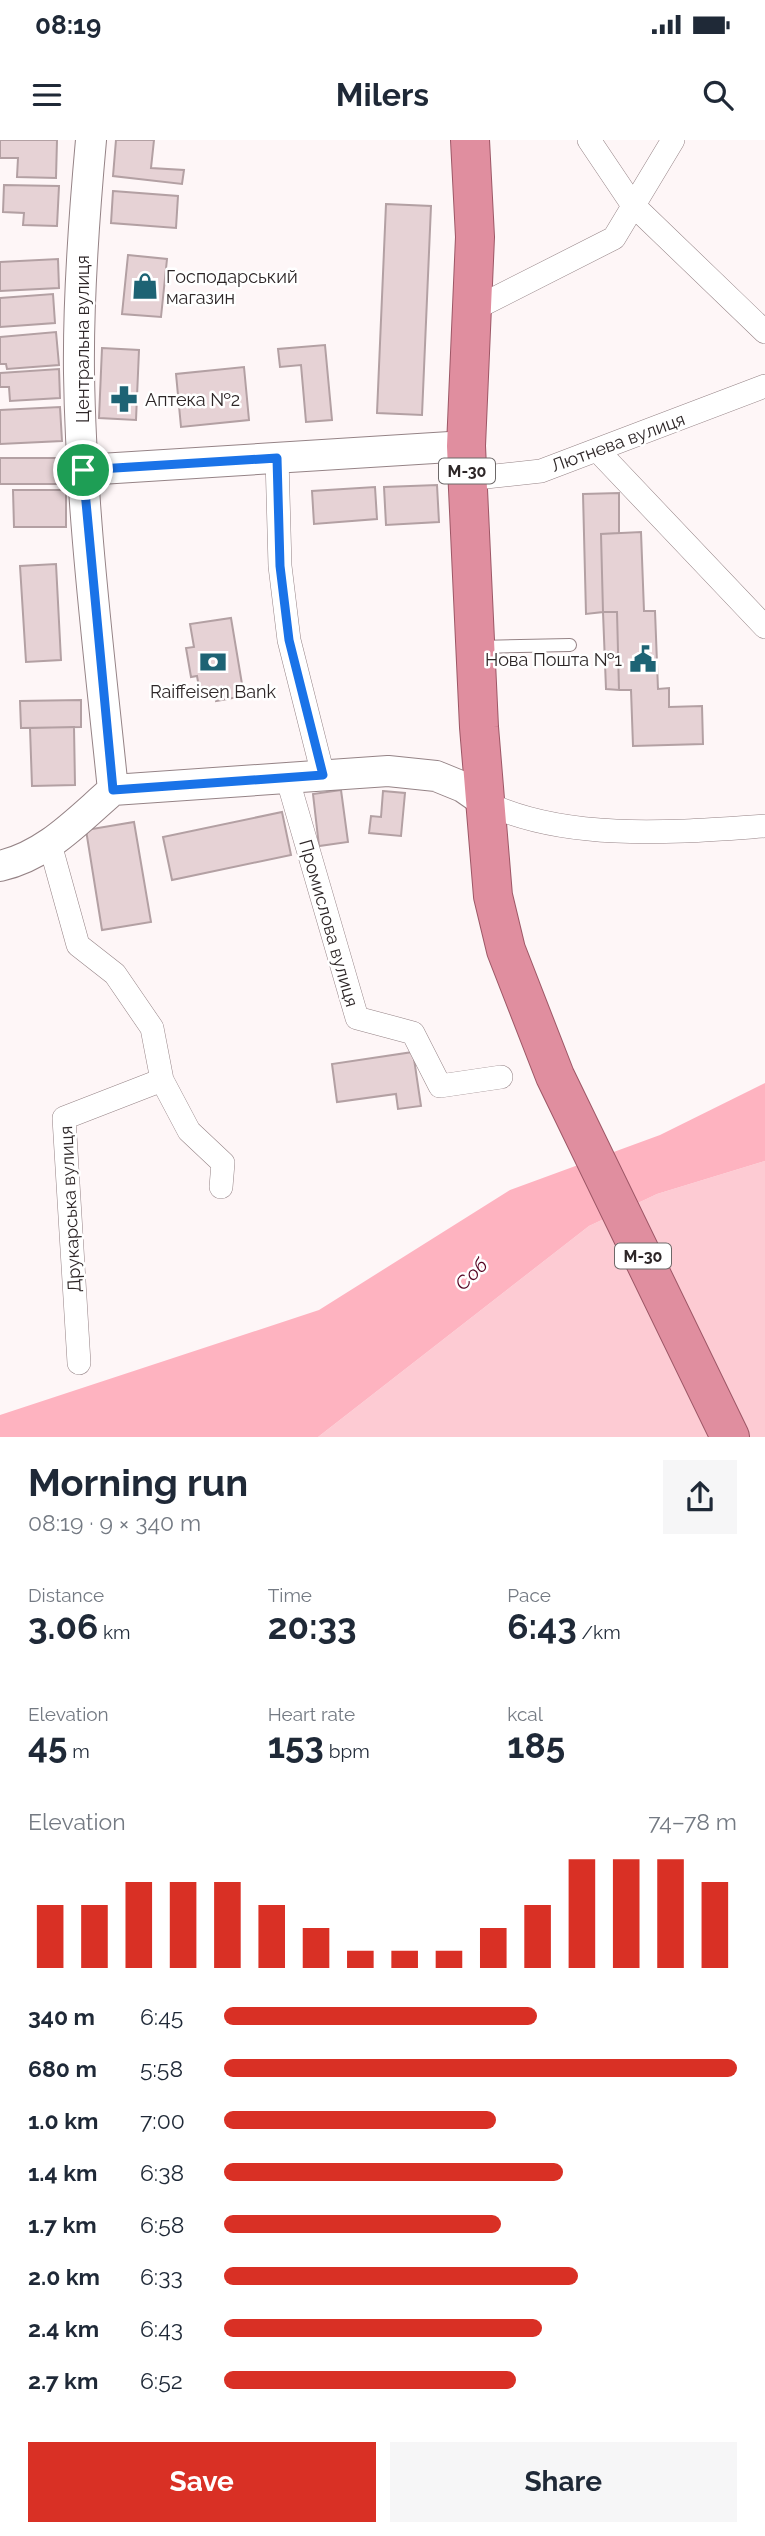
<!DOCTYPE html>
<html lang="en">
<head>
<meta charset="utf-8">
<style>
	:root { --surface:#fff; --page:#f6f6f7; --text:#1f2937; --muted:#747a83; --accent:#d93025 }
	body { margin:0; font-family:Raleway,sans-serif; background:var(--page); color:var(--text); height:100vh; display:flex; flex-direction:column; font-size:26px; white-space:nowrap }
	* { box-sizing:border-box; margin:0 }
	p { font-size:23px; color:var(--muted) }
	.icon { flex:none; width:38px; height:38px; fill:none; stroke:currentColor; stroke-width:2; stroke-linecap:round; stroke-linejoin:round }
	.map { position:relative; height:1297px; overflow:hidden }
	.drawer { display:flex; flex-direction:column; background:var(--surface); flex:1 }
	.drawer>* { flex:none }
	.pin { position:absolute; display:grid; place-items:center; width:60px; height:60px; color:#fff; margin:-30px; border:4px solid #fff; border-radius:50%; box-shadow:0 2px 7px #0007 }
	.round { display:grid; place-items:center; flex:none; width:74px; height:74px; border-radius:0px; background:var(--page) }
	.head { display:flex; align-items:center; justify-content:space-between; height:119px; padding:0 28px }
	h1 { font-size:38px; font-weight:700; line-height:52px }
	.metrics { display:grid; grid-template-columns:repeat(3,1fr); gap:10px; height:119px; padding:7px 28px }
	.metrics div { display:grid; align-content:center }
	.metrics b { font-size:35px; font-weight:700 }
	.metrics small { font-size:19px; font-weight:400 }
	.metrics p { font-size:19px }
	.chart { height:196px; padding:14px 28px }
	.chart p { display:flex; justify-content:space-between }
	.chart svg { width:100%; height:126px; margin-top:7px; stroke:var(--accent); stroke-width:6 }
	.action { display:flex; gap:14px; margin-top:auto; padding:14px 28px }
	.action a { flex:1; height:80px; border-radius:0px; background:var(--accent); color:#fff; font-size:28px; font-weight:700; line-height:80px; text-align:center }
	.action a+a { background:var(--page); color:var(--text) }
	ul { padding:0 28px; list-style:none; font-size:23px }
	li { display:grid; grid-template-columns:112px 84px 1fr; align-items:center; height:52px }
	li i { height:18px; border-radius:9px; background:var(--accent) }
	.status { display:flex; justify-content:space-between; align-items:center; height:49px; padding:0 35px; background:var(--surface); direction:ltr }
	.status svg { height:19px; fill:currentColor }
	header { display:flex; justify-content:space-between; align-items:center; height:91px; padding:0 28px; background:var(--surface); font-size:32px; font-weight:700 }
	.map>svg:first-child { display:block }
	.green { fill:#fdcbd3 }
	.water { fill:#feb3c0 }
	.building { fill:#e6d2d5; stroke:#b3a0a3; stroke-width:2 }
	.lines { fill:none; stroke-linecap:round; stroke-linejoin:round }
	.service-casing { stroke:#958386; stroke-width:14 }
	.minor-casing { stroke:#958386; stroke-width:24 }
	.tertiary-casing { stroke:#958386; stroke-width:32 }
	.trunk-casing { stroke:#9d5766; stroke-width:40 }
	.service { stroke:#fff; stroke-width:12 }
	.minor { stroke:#fff; stroke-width:23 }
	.tertiary { stroke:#fff; stroke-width:30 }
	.trunk { stroke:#e08e9f; stroke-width:38 }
	.route-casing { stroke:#fff; stroke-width:14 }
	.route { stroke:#1a73e8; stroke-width:9 }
	.labels { text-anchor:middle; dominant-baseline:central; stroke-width:5; stroke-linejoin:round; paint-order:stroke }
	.shield { fill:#fff; stroke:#6d6868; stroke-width:2 }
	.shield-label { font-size:16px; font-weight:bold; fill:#2e2728 }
	.poi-label { font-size:18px; fill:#2e2728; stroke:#fff; text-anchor:start }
	.street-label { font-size:18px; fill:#2e2728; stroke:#fff }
	.water-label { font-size:19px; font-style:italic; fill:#550321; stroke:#fff }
</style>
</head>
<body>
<div class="status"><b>08:19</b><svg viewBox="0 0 49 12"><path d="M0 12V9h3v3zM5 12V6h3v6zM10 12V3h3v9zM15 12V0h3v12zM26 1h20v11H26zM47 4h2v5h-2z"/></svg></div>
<header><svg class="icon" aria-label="menu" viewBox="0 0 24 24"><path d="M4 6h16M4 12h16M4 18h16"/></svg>Milers<svg class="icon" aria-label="search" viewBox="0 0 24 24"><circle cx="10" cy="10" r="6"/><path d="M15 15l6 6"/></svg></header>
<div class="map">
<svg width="765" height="1297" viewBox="0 0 765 1297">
	<rect width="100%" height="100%" fill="#fef6f7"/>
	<path class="green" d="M765,1021V1297H318L589,1086L657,1054Z"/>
	<path class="water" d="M765,943V1021L657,1054L589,1086L318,1297H0V1275L319,1170L510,1050L660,995Z"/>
	<path class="building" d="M0,0H57L56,38L17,37L18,18H0Z
		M116,0H154L151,28L184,30L182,44L113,36Z
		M4,45L59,46L57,86L23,85L24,73L3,72Z
		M113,51L178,56L176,88L111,83Z
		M386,64L431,66L422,275L377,273Z
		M128,115L167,119L161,177L122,174Z
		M58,119L59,148L0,151V122Z
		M53,154L55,183L0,187V158Z
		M56,192L59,225L7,229L6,224H0V197Z
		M325,205L332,280L306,282L301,225L280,227L278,209Z
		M102,208L139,210L136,280L99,278Z
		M244,227L249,280L181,287L176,234Z
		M59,229L60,258L10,261L9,247H0V233Z
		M60,267L62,301L0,304V270Z
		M0,318H65V344H0Z
		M437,345L439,382L386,385L384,347Z
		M375,347L377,379L314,384L312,351Z
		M13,350H66V387H14Z
		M619,353V393L601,394L603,472L586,474L583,354Z
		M641,392L644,471H655L658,549L669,548V567L702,566L703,604L633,606L631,550H619L617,472H603L601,394Z
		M56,424L61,520L26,522L20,426Z
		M603,472H617L619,550L606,549Z
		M231,478L244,556L216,561L215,556L201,558L197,536L191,537L186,508L194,507L190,484Z
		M81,560V587L21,588L20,561Z
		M74,587L75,645L32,646L30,588Z
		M341,650L348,702L319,706L313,654Z
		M383,651L405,653L401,696L369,693L371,676L381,677Z
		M282,672L291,715L172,740L163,697Z
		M134,682L151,782L102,790L86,690Z
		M413,912L421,966L398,969L396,954L337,962L332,924Z"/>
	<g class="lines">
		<defs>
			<path id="service" d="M479,507L570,505"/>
			<path id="minor" d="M589,0L632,64L765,192
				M472,170L614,98L673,0
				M598,311L765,487
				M277,318L280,426L289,500L323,635
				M467,339L541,331L765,246
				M287,637L357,878L413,893L440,946L501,937
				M486,663C568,702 677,692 765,686
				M50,704L78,805L115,834L152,888L162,940L189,991L223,1023L221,1047
				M79,1223L64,978L162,940"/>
			<path id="tertiary" d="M91,0C84,77 78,155 79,233C81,371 99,512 113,650
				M84,330L466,306
				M113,650L388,631L436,636L463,647L486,663
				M0,726C47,715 78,680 113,650"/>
			<path id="trunk" d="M470,0L475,97L466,306L479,587L493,756L506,810L555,936L730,1297"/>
		</defs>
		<use href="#service" class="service-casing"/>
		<use href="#minor" class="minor-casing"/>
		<use href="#tertiary" class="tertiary-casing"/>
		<use href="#trunk" class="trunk-casing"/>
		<use href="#service" class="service"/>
		<use href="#minor" class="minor"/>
		<use href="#tertiary" class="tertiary"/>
		<use href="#trunk" class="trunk"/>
	</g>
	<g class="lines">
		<defs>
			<path id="route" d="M277,318L280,426L289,500L323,635L113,650L83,330Z"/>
		</defs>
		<use href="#route" class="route-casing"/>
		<use href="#route" class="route"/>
	</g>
	<defs>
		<symbol id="shop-bare" viewBox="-9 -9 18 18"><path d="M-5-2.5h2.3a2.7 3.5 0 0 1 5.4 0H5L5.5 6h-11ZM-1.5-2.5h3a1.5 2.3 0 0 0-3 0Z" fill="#1d6374" stroke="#fff" stroke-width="2.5" paint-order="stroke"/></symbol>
		<symbol id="pharmacy-bare" viewBox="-9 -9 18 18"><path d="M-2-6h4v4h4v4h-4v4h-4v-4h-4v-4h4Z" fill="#1d6374" stroke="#fff" stroke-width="2.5" paint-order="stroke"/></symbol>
		<symbol id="civic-bare" viewBox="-9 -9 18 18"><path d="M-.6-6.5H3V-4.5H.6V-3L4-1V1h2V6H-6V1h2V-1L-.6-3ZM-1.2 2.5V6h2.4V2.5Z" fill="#1d6374" stroke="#fff" stroke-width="2.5" paint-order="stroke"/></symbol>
		<symbol id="bank-bare" viewBox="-9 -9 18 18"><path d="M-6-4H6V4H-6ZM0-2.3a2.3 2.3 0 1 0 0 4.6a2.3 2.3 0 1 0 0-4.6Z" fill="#1d6374" stroke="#fff" stroke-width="2.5" paint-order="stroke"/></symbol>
	</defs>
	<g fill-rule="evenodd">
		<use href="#shop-bare" x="126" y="127" width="38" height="38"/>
		<use href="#pharmacy-bare" x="105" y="240" width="38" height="38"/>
		<use href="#civic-bare" x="624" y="500" width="38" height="38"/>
		<use href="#bank-bare" x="194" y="503" width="38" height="38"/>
	</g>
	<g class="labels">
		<g class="shield">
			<rect x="439" y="318.5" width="56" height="25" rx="5"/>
			<rect x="615" y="1103.5" width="56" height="25" rx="5"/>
		</g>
		<g class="shield-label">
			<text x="467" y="331">М-30</text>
			<text x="643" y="1116">М-30</text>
		</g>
		<g class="poi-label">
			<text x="166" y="136">Господарський<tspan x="166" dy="21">магазин</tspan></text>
			<text x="145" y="259">Аптека №2</text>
			<text x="622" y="519" text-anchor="end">Нова Пошта №1</text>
			<text x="213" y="551" text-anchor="middle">Raiffeisen Bank</text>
		</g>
		<g class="street-label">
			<text transform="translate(82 199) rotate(-90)">Центральна вулиця</text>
			<text transform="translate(618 302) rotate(-20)">Лютнева вулиця</text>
			<text transform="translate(329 783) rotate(74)">Промислова вулиця</text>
			<text transform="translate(70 1069) rotate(-93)">Друкарська вулиця</text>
		</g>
		<g class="water-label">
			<text transform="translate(471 1134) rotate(-45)">Соб</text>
		</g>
	</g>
</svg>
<div class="pin" style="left:83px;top:330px;background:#1e9e55"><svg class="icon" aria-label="arrive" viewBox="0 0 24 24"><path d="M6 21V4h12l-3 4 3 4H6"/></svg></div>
</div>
<section class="drawer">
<div class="head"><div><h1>Morning run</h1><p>08:19 · 9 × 340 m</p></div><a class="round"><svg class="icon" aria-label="share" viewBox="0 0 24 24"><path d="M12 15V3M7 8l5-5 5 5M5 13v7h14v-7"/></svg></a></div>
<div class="metrics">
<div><p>Distance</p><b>3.06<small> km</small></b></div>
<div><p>Time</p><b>20:33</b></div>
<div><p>Pace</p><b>6:43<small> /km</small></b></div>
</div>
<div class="metrics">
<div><p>Elevation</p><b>45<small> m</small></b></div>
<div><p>Heart rate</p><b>153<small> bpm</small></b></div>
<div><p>kcal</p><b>185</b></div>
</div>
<div class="chart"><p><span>Elevation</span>74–78 m</p>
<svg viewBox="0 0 160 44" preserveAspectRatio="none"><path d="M5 44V22M15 44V22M25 44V14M35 44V14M45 44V14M55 44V22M65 44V30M75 44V38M85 44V38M95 44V38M105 44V30M115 44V22M125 44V6M135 44V6M145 44V6M155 44V14"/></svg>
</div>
<ul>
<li><b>340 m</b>6:45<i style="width:61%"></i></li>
<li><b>680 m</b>5:58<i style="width:100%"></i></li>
<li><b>1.0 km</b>7:00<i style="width:53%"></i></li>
<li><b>1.4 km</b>6:38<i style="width:66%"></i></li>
<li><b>1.7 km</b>6:58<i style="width:54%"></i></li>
<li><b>2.0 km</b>6:33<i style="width:69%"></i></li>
<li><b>2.4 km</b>6:43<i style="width:62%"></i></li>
<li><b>2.7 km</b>6:52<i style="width:57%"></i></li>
</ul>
<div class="action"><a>Save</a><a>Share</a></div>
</section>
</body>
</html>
